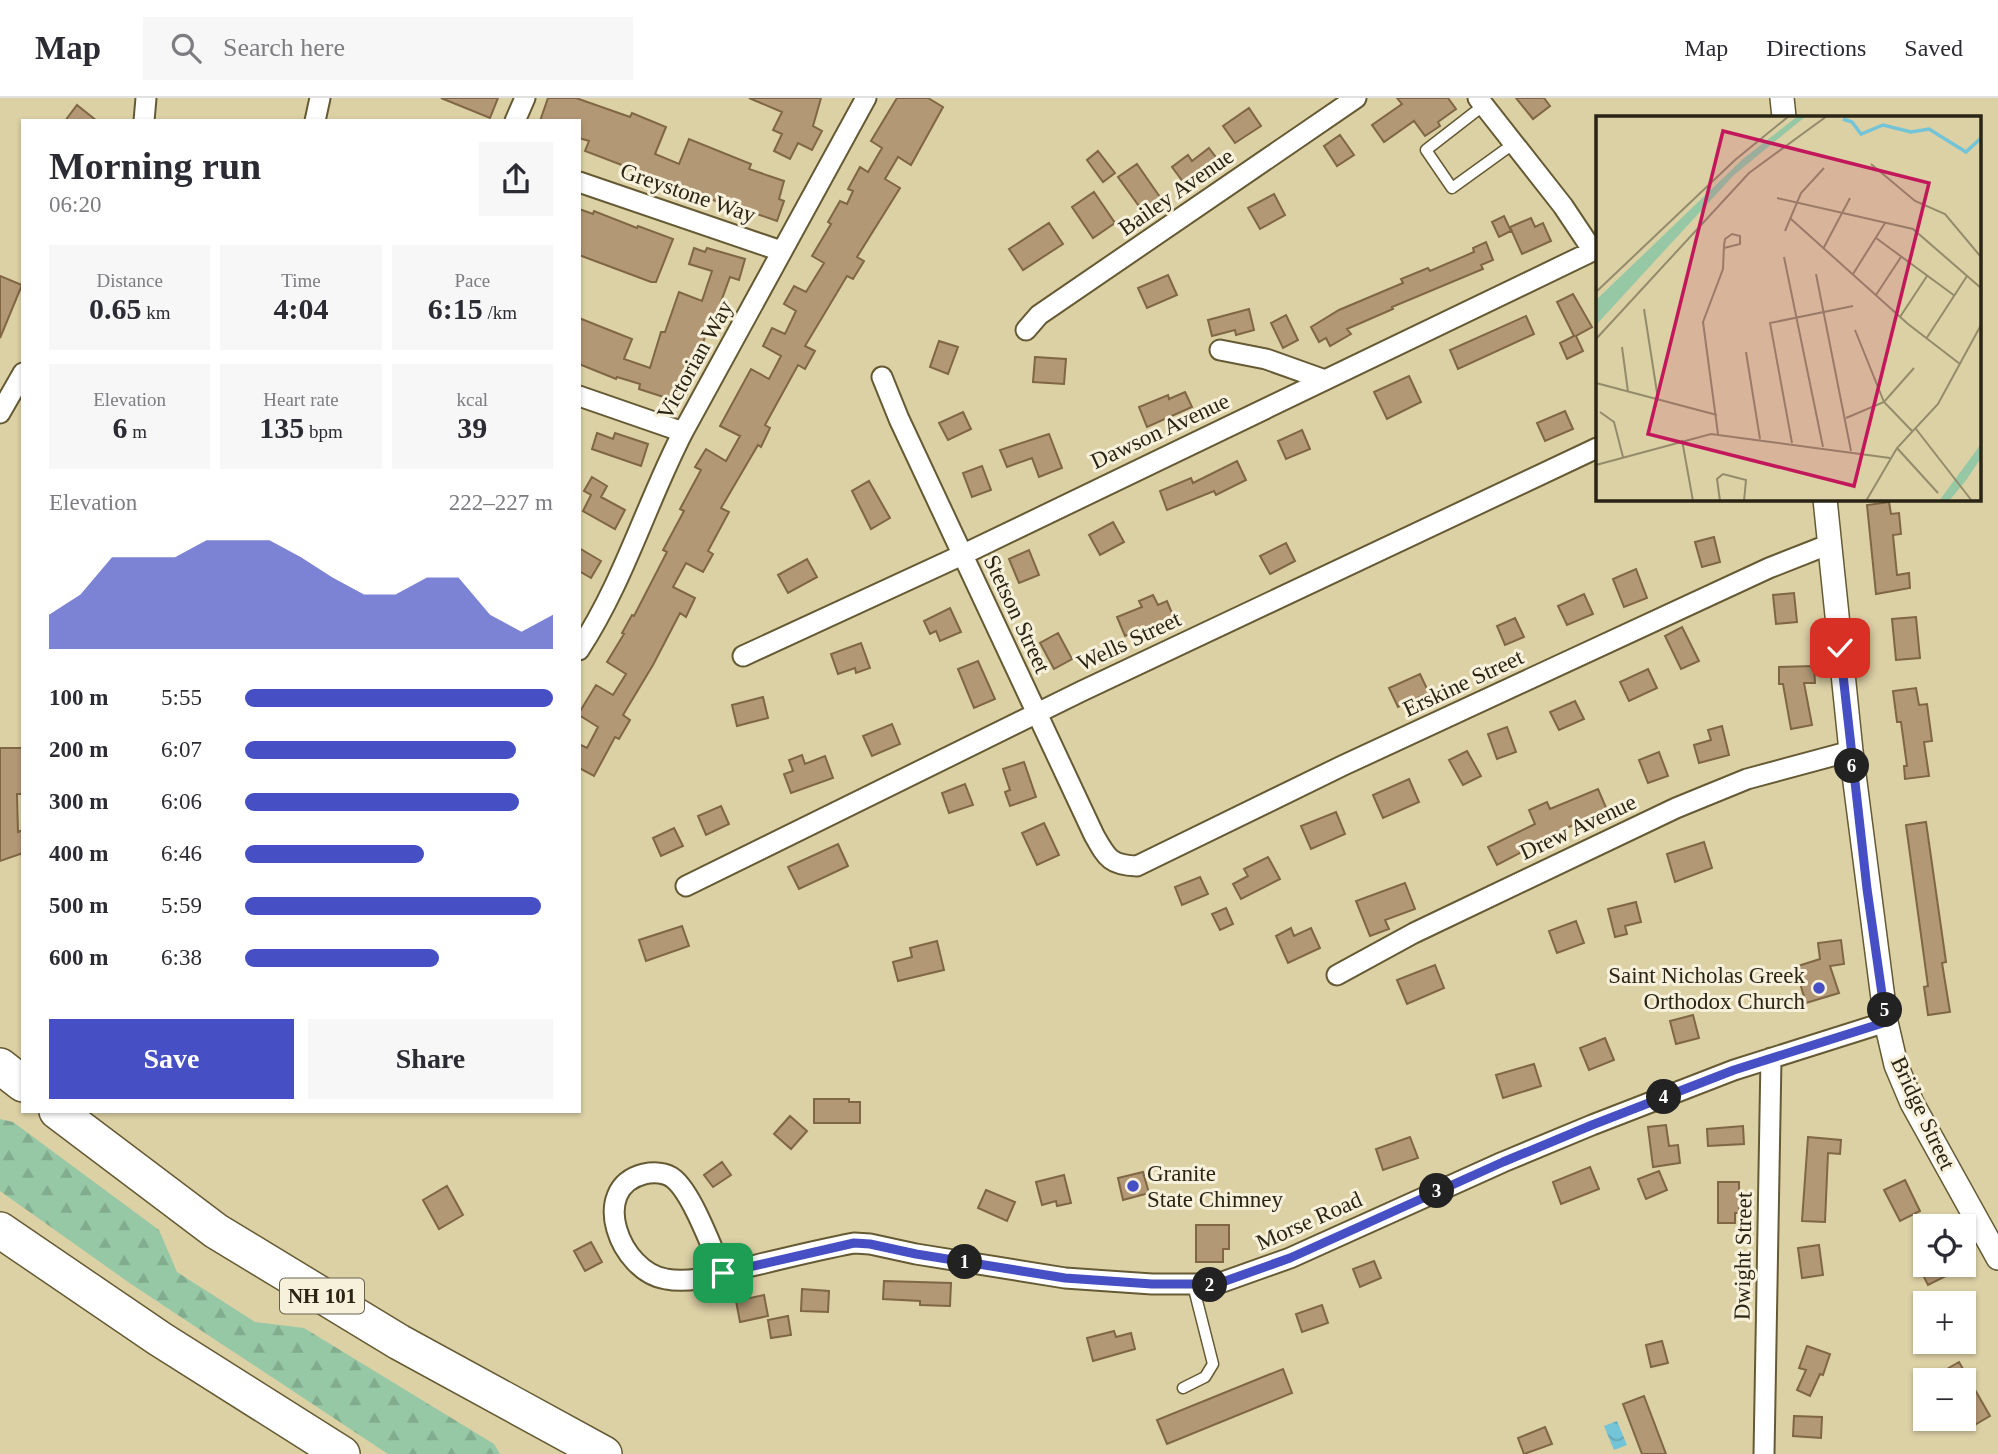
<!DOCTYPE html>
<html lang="en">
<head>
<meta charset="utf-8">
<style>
	:root { --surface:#fff; --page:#f7f7f7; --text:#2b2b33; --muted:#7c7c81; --line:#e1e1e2; --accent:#464fc4 }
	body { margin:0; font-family:Georgia,serif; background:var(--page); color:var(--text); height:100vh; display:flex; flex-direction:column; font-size:26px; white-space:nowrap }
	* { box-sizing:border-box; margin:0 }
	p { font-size:23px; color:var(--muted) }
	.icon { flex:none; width:38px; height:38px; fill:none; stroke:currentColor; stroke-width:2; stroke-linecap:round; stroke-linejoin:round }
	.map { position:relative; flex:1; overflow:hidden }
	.details { position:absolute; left:21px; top:21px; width:560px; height:994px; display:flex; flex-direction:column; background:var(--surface); border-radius:0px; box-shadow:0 2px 5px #0004 }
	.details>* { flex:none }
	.controls { position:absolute; left:1913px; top:1116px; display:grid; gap:14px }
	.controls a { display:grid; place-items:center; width:63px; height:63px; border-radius:0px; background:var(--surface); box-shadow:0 2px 5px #0004; font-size:35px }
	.pin { position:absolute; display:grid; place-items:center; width:60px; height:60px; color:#fff; margin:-30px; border-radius:14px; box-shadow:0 4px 10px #0006 }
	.km { position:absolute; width:35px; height:35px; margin:-18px; border-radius:50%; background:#222; color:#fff; font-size:19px; line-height:35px; text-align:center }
	.round { display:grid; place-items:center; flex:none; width:74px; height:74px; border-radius:0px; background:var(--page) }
	.headline { display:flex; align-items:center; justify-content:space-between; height:119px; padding:0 28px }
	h1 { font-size:38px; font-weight:700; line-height:52px }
	.metrics { display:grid; grid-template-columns:repeat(3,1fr); gap:10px; height:119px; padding:7px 28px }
	.metrics div { display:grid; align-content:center; border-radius:0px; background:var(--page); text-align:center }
	.metrics b { font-size:30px; font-weight:700 }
	.metrics small { font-size:19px; font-weight:400 }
	.metrics p { font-size:19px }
	.chart { height:196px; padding:14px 28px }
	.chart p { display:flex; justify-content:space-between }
	.chart svg { width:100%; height:126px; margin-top:7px; fill:var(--accent); opacity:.7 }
	.cta { display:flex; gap:14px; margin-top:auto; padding:14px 28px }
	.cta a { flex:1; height:80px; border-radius:0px; background:var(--accent); color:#fff; font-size:28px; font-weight:700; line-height:80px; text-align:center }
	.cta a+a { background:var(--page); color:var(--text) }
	ul { padding:0 28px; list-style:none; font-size:23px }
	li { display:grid; grid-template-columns:112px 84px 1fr; align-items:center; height:52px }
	li i { height:18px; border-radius:9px; background:var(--accent) }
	header { display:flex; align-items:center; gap:42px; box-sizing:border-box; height:98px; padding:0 35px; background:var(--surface); border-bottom:2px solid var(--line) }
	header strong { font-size:33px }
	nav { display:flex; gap:38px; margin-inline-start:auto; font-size:24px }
	.search { width:490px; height:63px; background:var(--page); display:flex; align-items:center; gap:18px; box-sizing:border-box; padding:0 24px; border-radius:0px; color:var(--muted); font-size:26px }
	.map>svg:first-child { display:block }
	.forest { fill:url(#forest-firs) }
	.water { fill:url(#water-waves) }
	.building { fill:#b39875; stroke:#7f6644; stroke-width:2 }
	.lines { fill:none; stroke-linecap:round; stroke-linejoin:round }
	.service-casing { stroke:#655a33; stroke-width:13 }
	.minor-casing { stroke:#655a33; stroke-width:23 }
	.tertiary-casing { stroke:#655a33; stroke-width:26 }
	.motorway-casing { stroke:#655a33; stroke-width:38 }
	.service { stroke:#fff; stroke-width:10 }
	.minor { stroke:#fff; stroke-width:19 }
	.tertiary { stroke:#fff; stroke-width:23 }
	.motorway { stroke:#fff; stroke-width:35 }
	.route-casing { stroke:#fff; stroke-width:14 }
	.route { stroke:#464fc4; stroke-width:9 }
	.poi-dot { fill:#464fc4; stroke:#f7f1db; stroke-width:2.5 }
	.labels { text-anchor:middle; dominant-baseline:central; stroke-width:6; stroke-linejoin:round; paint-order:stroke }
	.shield { fill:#f7f1db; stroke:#676250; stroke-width:2 }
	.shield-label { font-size:21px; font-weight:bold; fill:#292414 }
	.street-label { font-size:23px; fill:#292414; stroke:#f7f1db }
	.poi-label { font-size:23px; fill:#292414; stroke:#f7f1db; text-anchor:end }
	.inset-river { fill:none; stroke:#74c4d7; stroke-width:3.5 }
	.inset-road { fill:none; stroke:#948b6b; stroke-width:2 }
	.view { fill:#c2185b; fill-opacity:0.15; stroke:#c2185b; stroke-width:3.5 }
	.inset-edge { fill:none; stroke:#292414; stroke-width:3.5 }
</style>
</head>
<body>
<header>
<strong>Map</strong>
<div class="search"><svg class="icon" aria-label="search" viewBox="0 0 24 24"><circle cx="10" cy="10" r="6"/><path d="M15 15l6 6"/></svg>Search here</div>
<nav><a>Map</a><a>Directions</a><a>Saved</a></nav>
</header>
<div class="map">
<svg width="1998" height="1356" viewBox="0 0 1998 1356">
	<defs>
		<pattern id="forest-firs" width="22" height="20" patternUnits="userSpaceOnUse" patternTransform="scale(1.75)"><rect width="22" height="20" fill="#96c8a6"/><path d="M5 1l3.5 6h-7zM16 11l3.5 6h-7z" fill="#81ac8e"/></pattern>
		<pattern id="water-waves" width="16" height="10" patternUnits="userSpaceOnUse" patternTransform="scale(1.75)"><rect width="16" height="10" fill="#74c4d7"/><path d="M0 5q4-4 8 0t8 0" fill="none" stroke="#64a8b8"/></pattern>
	</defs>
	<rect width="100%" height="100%" fill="#dcd0a5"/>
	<path class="forest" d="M0,1021L13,1024L159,1132L177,1174L255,1224L304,1230L494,1346L500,1356H388L131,1186L0,1093Z"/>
	<path class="water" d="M1617,1323L1627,1347L1614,1352L1604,1328Z"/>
	<path class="building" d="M441,0H498L490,20Z
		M548,0H576L630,19L632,15L666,29L655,56L679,66L689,41L751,66L749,71L784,83L779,101L784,103L777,123L734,108V110L585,53L589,43L579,40V23H540Z
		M749,0H821L813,28L822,33L812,52L798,45L790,61L774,53L782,36L773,32L782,14Z
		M897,0H928L943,9L911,67L898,59L885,81L900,90L857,159L864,163L853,181L847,178L805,248L815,253L805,271L798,267L765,327L770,330L761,349L758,347L721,410L729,414L708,453L713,456L703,474L686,465L673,489L695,500L686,519L680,515L653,567L623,617L630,622L619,641L615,639L594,678L579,670V646L587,650L598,629L579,617V615L596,587L613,597L626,576L607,564L624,536L622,535L632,517L634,518L667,454L663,452L684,413L680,411L701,372L695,369L706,351L726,363L740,338L720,328L751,271L769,281L781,258L763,248L772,230L785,236L796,213L784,206L794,188L806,194L824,165L812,158L831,126L828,124L840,103L847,106L853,93L848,91L860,69L868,74L882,50L871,43Z
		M1397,0H1448L1456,11L1438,24L1440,28L1425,38L1414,23L1384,44L1372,27L1402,6Z
		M1516,0H1544L1550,8L1533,21Z
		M77,7L97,23H65Z
		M1249,10L1261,28L1235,45L1223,28Z
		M1340,37L1354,57L1337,68L1324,48Z
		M1209,50L1218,62L1201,74L1203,77L1187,89L1172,69L1188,57L1192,63Z
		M1098,53L1115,75L1103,84L1087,62Z
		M1137,66L1162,102L1144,115L1118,79Z
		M1094,94L1115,125L1093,140L1072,109Z
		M1274,96L1285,117L1260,131L1248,110Z
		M579,111L593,116L594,113L637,130L638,128L673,141L656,184H651L579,157Z
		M1504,118L1511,133L1499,139L1492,124Z
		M1531,120L1535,129L1543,125L1551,143L1522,156L1510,129Z
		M1049,125L1063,146L1023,172L1009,151Z
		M1486,144L1493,162L1481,167L1483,171L1392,209L1393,211L1347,231L1351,236L1330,248L1326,240L1319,244L1311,229L1339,212L1403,185L1401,181L1428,170L1430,173L1474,154L1473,150Z
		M694,150L705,154L707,150L745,161L739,182L730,179L719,209L724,211L716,232L708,229L696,268L691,267L679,304L639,291L640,286L617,279L616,281L579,266V220L632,241L624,261L650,270L661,234H665L679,194L702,203L712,173L689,166Z
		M1168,177L1177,197L1147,210L1138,190Z
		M0,178L22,187L0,240Z
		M1573,196L1592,229L1576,238L1583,253L1567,261L1560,245L1574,238L1557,204Z
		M1249,211L1254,232L1236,237L1235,232L1212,238L1208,222Z
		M1286,217L1298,242L1283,250L1271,225Z
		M1526,218L1534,236L1458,271L1450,252Z
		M939,243L958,249L948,276L930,269Z
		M1035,259L1066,261L1064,286L1033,284Z
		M1409,278L1421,304L1387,321L1374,294Z
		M1185,294L1192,309L1147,329L1139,309L1168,297L1169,301Z
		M1565,313L1573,331L1545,343L1537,325Z
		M963,314L971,331L948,342L939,325Z
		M1302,332L1310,351L1286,361L1278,343Z
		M597,335L613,341L615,335L648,346L641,368L592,351Z
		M1049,336L1062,370L1039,379L1032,360L1007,369L1000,352Z
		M1237,363L1246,382L1216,397L1214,393L1167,412L1160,393L1191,380L1193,385Z
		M982,368L991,392L972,399L963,375Z
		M592,379L607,388L601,399L625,412L615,431L583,413L591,397L584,393Z
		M869,383L890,420L871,431L852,393Z
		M1889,404L1891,416L1899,415L1901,436L1893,437L1897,477L1909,475L1910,490L1876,496L1867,407Z
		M1113,424L1124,444L1100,457L1089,437Z
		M1714,439L1720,464L1702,469L1695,444Z
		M1286,445L1295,463L1270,476L1260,458Z
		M579,450L601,463L591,480L579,473Z
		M1029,452L1039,477L1019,485L1009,461Z
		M807,461L817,479L788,495L778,477Z
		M1636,471L1647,500L1624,509L1613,481Z
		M1794,495L1797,524L1776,526L1773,497Z
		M1584,496L1593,516L1567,527L1558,508Z
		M1153,497L1158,507L1167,503L1176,525L1154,534L1151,527L1125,538L1117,519L1142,509L1139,503Z
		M950,510L961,534L940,543L936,533L930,536L924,523Z
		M1916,519L1920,560L1896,562L1892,521Z
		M1515,520L1524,539L1505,547L1497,528Z
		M1682,529L1699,563L1681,571L1665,538Z
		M1058,535L1072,561L1054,571L1040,545Z
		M861,545L870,570L856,575L855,570L838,576L831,556Z
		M978,563L995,601L974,610L958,571Z
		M1814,568L1815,585H1804L1812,627L1791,631L1783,586H1779V569Z
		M1648,571L1657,590L1629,603L1620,584Z
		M1420,576L1429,595L1398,609L1389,590Z
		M1916,590L1919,607L1927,606L1932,643L1924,644L1929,678L1905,681L1904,668H1907L1901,624H1897L1893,593Z
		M763,599L768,620L737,628L732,607Z
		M1575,603L1584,621L1559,632L1550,614Z
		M892,626L900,646L872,658L863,638Z
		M1722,628L1729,657L1699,665L1694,647L1711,642L1708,632Z
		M1507,629L1516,654L1497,661L1488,636Z
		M0,650H23L22,696H17L18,734L23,732V755L0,763Z
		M1467,653L1481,678L1463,687L1449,662Z
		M1659,654L1668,678L1648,685L1639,662Z
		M802,657L805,666L825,658L833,680L791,695L784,676L793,673L789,662Z
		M1024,664L1036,699L1010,708L1005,694L1010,692L1003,671Z
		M1409,681L1419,704L1383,720L1373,697Z
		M965,686L973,707L949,715L942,695Z
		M1598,691L1607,712L1520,751L1522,754L1497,767L1488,749L1535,726L1529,712L1547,704L1550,711Z
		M721,708L729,726L706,737L698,718Z
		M1336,714L1345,736L1311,751L1301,728Z
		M1926,724L1946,864L1942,865L1950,914L1928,917L1924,889L1928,888L1906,727Z
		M1044,725L1059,757L1037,767L1022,735Z
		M674,730L683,748L661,758L653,740Z
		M1704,744L1712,770L1675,784L1667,756Z
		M838,746L848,768L799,791L788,769Z
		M1268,759L1280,781L1241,801L1233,786L1248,778L1244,771Z
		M1200,779L1208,796L1182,807L1175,789Z
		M1405,785L1415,811L1385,822L1389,831L1370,838L1356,803Z
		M1636,804L1641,824L1625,828L1627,836L1615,839L1608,811Z
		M1226,810L1233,826L1220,832L1212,816Z
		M1576,823L1584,845L1557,855L1549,833Z
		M682,828L689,848L646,863L639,842Z
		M1291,830L1294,838L1311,830L1320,850L1288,865L1276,838Z
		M1841,842L1844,866L1830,868L1839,895L1806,905L1795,869L1820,861L1818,845Z
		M937,843L944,872L898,883L893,864L912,859L910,850Z
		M1435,867L1444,890L1407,906L1397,882Z
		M1693,917L1699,940L1676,946L1670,923Z
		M1605,940L1614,962L1589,972L1580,950Z
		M1534,966L1541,988L1503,1000L1496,977Z
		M814,1001H849V1004H860V1025H814Z
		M790,1018L807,1033L791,1051L774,1036Z
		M1666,1027L1669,1048L1678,1047L1680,1065L1653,1069L1648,1029Z
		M1743,1028L1744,1046L1708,1048L1707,1031Z
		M1410,1039L1418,1060L1383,1072L1376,1051Z
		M1808,1039L1841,1042L1840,1056L1828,1055L1825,1124L1802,1123Z
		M722,1064L731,1077L713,1089L704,1077Z
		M1590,1069L1599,1091L1561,1106L1553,1084Z
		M1659,1073L1667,1092L1646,1101L1638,1081Z
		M1143,1074L1149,1095L1123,1102L1118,1080Z
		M1064,1077L1071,1105L1057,1108L1056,1103L1042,1107L1036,1084Z
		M1905,1082L1920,1113L1900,1123L1884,1092Z
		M1718,1084H1739V1115H1735V1125H1718Z
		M447,1088L463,1117L439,1131L423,1102Z
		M986,1092L1015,1104L1007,1123L978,1110Z
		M1196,1127H1229V1151H1223V1164H1196Z
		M591,1144L602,1164L585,1173L574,1153Z
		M1819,1147L1823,1177L1802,1180L1798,1150Z
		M1374,1163L1381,1180L1360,1189L1353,1171Z
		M1918,1167H1968L1928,1187Z
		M884,1183L951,1185L950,1208L920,1207V1203L883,1201Z
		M802,1191L829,1193L828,1214L801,1213Z
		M764,1197L768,1218L740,1224L736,1203Z
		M1322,1207L1328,1225L1302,1234L1296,1216Z
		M788,1218L791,1237L771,1240L768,1222Z
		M1114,1233L1116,1239L1131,1235L1135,1251L1093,1263L1087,1240Z
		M1662,1243L1668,1265L1651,1269L1646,1247Z
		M1807,1248L1830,1256L1823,1277L1820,1276L1810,1298L1797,1292L1806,1272L1799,1270Z
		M1959,1264L1990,1318L1971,1329L1964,1316V1283H1926Z
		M1283,1271L1292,1295L1167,1346L1157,1322Z
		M1644,1298L1666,1356H1642L1623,1306Z
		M1794,1318L1822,1319L1821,1340L1793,1338Z
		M1545,1329L1552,1346L1524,1356L1518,1340Z"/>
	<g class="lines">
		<defs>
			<path id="service" d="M1484,7L1426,52L1452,90L1513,46
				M1183,1290L1205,1279L1213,1266L1193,1187"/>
			<path id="minor" d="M1478,0L1563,108L1593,153
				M144,23L146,0
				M315,23L320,0
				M515,23L525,0
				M579,84L781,153
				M1026,232L1039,217L1356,0
				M1220,252L1266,261L1325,282
				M882,279L899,321L1094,737C1107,760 1110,767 1137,768L1344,667L1769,470L1830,446
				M579,298L683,334
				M0,315L23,275
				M579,552C624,483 646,406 683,334L866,0
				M743,558L962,457L1597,151
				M686,788L1082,593L1597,350
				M1337,877L1414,835L1676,710L1747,681L1851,653
				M723,1175C712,1151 693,1097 674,1081C666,1074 653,1074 644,1076C588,1090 620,1174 666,1181C691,1186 720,1176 744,1170C781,1161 817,1152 854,1145L870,1146L916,1156L1065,1180L1152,1186H1217L1290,1160L1503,1064L1592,1027L1734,972L1886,924
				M1764,1356L1771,960"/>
			<path id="tertiary" d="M1782,0L1784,19
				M1825,401L1851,653L1886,924L1896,967L1912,1005L1998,1160"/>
			<path id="motorway" d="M0,968L23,986
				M57,1013L216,1133L399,1244L604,1356
				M0,1132L160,1241L342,1356"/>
		</defs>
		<use href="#service" class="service-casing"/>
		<use href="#minor" class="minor-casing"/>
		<use href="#tertiary" class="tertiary-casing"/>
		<use href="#motorway" class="motorway-casing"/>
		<use href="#service" class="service"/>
		<use href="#minor" class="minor"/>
		<use href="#tertiary" class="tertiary"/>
		<use href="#motorway" class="motorway"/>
	</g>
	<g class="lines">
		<defs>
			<path id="route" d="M723,1175L854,1145L870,1146L916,1156L1065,1180L1152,1186H1217L1290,1160L1503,1064L1592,1027L1734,972L1886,924L1867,791L1840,550"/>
		</defs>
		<use href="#route" class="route-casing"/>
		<use href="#route" class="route"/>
	</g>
	<g class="poi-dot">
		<circle cx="1819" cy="890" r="7"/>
		<circle cx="1133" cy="1088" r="7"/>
	</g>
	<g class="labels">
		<rect class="shield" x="280" y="1180.5" width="84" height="35" rx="5"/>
		<g class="shield-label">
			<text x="322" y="1198">NH 101</text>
		</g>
		<g class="street-label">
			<text transform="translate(1176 94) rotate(-35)">Bailey Avenue</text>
			<text transform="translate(688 95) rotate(19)">Greystone Way</text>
			<text transform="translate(695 262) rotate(-61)">Victorian Way</text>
			<text transform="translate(1160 333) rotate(-25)">Dawson Avenue</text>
			<text transform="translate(1017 516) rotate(65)">Stetson Street</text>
			<text transform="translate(1129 543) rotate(-25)">Wells Street</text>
			<text transform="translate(1463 585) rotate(-25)">Erskine Street</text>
			<text transform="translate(1578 729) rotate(-25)">Drew Avenue</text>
			<text transform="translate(1923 1015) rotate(65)">Bridge Street</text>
			<text transform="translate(1309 1123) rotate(-24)">Morse Road</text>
			<text transform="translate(1743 1158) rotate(-89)">Dwight Street</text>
		</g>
		<g class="poi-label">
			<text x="1805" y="877">Saint Nicholas Greek<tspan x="1805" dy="26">Orthodox Church</tspan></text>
			<text x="1147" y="1075" text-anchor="start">Granite<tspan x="1147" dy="26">State Chimney</tspan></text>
		</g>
	</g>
	<g transform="translate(1596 18)">
		<rect width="385" height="385" fill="#dcd0a5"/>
		<path d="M385,328V342L371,363L353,385H343Z" fill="#96c8a6"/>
		<path d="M202,0H210L138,59L0,209V184L148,42Z" fill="#96c8a6"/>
		<path class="inset-river" d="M247,3L256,6L265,18L287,9L315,16L333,13L370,36L385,22"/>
		<path class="inset-road" d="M275,48L319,85L349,98L385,141M181,82L317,113L385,172M195,103L312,208L364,248M189,115L205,77L228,52M280,122L359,180M227,133L254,82M188,141L227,331M220,158L255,335M257,158L289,107M0,176L139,44L193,0M280,179L305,141M48,193L62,283M304,201L331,160M259,214L288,286L317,316M0,223L153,57L231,0M330,223L371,160M26,231L32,276M150,236L164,323M0,267L121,299M4,296L18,306L27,341M250,302L288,286L318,252M320,313L376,385M122,318L107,206L127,153L128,129L129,123L136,118L144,120V128L128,132M86,324L97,385M196,327L174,207L257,190M301,332L342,377M0,349L115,318L294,342M124,385L121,363L127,358L150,364L148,385M270,385L301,332L342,288L385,209"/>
		<path class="view" d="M127,15L333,67L258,370L52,318Z"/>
		<rect width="385" height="385" class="inset-edge"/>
	</g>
</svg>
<div class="controls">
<a><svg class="icon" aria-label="locate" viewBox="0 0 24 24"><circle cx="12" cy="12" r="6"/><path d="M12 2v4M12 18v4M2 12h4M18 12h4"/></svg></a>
<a>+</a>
<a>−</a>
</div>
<div class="pin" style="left:723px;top:1175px;background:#1e9e55"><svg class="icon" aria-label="arrive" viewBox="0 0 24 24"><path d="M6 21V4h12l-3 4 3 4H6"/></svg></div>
<div class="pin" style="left:1840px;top:550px;background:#d93025"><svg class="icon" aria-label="check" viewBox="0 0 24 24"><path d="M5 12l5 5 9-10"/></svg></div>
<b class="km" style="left:965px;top:1164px">1</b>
<b class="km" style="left:1210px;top:1187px">2</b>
<b class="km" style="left:1437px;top:1093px">3</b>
<b class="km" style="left:1664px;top:999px">4</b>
<b class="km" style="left:1885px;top:912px">5</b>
<b class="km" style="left:1852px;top:668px">6</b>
<section class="details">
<div class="headline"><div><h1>Morning run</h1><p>06:20</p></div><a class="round"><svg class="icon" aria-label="share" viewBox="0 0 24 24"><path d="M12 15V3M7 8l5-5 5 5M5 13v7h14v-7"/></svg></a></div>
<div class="metrics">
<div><p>Distance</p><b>0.65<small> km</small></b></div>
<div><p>Time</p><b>4:04</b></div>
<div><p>Pace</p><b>6:15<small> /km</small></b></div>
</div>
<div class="metrics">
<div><p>Elevation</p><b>6<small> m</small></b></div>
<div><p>Heart rate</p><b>135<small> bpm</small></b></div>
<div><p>kcal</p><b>39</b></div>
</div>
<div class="chart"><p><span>Elevation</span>222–227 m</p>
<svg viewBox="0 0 160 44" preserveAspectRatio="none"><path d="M0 44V32L10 25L20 12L30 12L40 12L50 6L60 6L70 6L80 12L90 19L100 25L110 25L120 19L130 19L140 32L150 38L160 32V44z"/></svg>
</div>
<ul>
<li><b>100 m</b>5:55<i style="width:100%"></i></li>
<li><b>200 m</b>6:07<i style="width:88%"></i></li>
<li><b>300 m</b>6:06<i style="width:89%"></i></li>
<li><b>400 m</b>6:46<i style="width:58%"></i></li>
<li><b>500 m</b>5:59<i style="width:96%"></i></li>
<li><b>600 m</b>6:38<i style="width:63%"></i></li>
</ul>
<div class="cta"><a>Save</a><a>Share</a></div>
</section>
</div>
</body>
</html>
